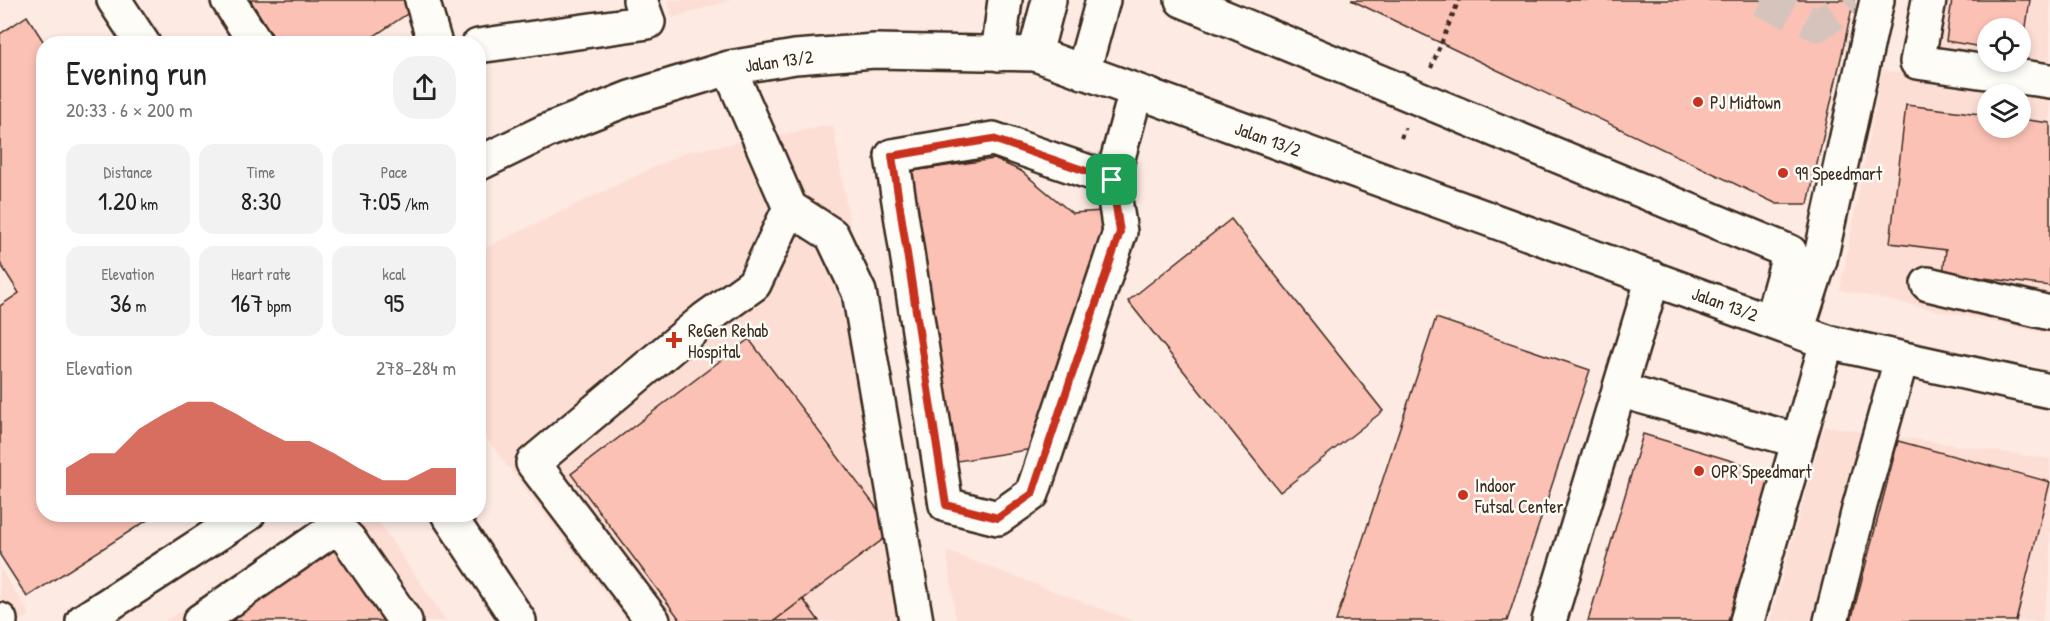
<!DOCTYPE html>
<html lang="en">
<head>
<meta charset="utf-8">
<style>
	:root { --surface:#fff; --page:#f2f2f2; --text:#222; --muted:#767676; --accent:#c8321e }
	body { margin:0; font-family:"Patrick Hand",sans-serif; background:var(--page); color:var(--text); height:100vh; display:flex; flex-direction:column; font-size:22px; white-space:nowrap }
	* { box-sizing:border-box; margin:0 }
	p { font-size:20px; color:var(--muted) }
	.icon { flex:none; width:33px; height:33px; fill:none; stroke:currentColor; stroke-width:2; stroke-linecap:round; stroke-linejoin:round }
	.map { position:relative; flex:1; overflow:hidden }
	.side { position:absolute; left:36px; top:36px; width:450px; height:486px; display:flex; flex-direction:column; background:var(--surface); border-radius:24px; box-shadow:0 3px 9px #0003 }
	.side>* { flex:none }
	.buttons { position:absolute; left:1977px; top:18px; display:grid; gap:12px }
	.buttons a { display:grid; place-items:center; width:54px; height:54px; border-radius:50%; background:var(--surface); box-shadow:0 3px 9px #0003; font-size:30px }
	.pin { position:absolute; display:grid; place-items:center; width:51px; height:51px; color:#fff; margin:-26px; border-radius:12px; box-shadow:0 3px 9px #0006 }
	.round { display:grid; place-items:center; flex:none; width:63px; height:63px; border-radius:24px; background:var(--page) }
	.summary { display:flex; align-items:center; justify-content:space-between; height:102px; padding:0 30px }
	h1 { font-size:33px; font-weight:600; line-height:45px }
	.metrics { display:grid; grid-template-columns:repeat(3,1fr); gap:9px; height:102px; padding:6px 30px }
	.metrics div { display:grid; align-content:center; border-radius:15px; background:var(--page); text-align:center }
	.metrics b { font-size:26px; font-weight:600 }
	.metrics small { font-size:16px; font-weight:400 }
	.metrics p { font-size:16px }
	.chart { height:168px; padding:12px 30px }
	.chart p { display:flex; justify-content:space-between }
	.chart svg { width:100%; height:108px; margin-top:6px; fill:var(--accent); opacity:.7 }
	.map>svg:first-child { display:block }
	.built { fill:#fdded5; fill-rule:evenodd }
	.building { fill:#fcc1b5; stroke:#3b2a1e; stroke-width:1.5 }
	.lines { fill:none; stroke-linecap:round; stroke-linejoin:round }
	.minor-tunnel { stroke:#d6c4bc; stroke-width:33; stroke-dasharray:33 16; stroke-linecap:butt }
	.minor-casing { stroke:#3b2a1e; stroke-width:38 }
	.path { stroke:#3b2a1e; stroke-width:4; stroke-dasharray:4.5 4.5; stroke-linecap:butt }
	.minor { stroke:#fdfcf7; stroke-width:33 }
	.route-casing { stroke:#fff; stroke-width:12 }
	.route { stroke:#c8321e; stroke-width:8 }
	.poi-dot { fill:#c8321e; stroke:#fdfcf7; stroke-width:2 }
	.labels { text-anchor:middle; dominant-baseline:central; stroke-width:5; stroke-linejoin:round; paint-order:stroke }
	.street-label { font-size:18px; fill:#3b2a1e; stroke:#fdfcf7 }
	.poi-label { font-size:18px; fill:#3b2a1e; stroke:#fdfcf7; text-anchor:start }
</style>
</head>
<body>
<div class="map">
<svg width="2050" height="621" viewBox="0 0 2050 621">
	<rect width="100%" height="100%" fill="#fdeae3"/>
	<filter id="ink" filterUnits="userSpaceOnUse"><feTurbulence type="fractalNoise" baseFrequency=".0167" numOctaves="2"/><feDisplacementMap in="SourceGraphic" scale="12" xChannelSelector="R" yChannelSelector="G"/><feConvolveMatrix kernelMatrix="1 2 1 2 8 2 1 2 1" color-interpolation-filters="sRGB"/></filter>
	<g filter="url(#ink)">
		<path class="built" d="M667,0H731L672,18Z
			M1922,0H2050V87L1911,64ZM1988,28H2020V62H1988Z
			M1882,70L2050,96V334L1840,290ZM1988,94H2020V128H1988Z
			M833,125L916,621H627L479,429V251L686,152Z
			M1824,426L2050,459V579L2042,621H1770Z
			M338,514L374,515L446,621H165Z
			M947,551L1133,621H956Z
			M0,568L30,615L20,621H0Z"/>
		<path class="building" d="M250,0H410L416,8L362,44H278Z
			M1351,0H1854L1808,204H1777Z
			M1952,0H2030L2022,53L2020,28H1988V48L1946,41Z
			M27,16L45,44L44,514H157L27,597L0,555V306L19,293L0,263V34Z
			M1906,105L1988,115V128H2020V119L2050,123V286L1943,273L1946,250L1890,243Z
			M994,159L1021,171L1072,213L1102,211L1105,261L1039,448L945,463L899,173Z
			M1231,219L1383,411L1280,492L1128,301Z
			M1436,318L1590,370L1507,621H1336Z
			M749,339L894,531L774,621H681L571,474Z
			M1643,434L1772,473L1728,621H1588Z
			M1898,441L2050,482L2016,621H1851Z
			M336,545L387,621H222Z
			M803,599L819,621H774Z"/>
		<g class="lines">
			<path class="minor-tunnel" d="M1761,0L1818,25L1854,0"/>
			<defs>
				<path id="minor" d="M114,0L143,44
					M228,0L256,44
					M422,0L435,44
					M1182,0L1790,252L1771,321
					M1929,0L1917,62L2050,81
					M478,46L648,22L640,0
					M998,54L1005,0
					M1035,54L1049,0
					M729,68L790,208
					M1083,72L1103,0
					M478,164L544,132L630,98L729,68L795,57L875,51L1035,54L1827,342L2050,391
					M1112,180L993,139L892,156L946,505L998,518L1032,494L1120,232L1112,180L1136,91
					M1928,284L2050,313
					M1797,331L1820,260L1877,0
					M1619,390L1799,441
					M448,514L519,621
					M0,620V621
					M83,621L248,514
					M200,621L336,527L349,540L405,621
					M653,621L533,463L705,319L754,284L790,208L832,235L859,292L916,621
					M1549,621L1653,278
					M1747,621L1827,342
					M1831,621L1860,505L1901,360"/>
			</defs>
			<use href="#minor" class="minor-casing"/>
			<path class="path" d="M1431,68L1459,0
				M1401,138L1405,128"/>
			<use href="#minor" class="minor"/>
		</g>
	</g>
	<g class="lines" filter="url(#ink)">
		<defs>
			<path id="route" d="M993,139L1112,180L1120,232L1032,494L998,518L946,505L892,156Z"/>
		</defs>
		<use href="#route" class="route-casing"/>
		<use href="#route" class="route"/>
	</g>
	<g class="poi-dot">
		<circle cx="1698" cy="102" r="6"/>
		<circle cx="1783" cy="173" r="6"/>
		<path d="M671 331h6v6h6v6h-6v6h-6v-6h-6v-6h6z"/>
		<circle cx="1699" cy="471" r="6"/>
		<circle cx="1463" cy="495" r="6"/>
	</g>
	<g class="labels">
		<g class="street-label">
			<text transform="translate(779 61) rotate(-8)">Jalan 13/2</text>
			<text transform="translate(1268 139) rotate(20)">Jalan 13/2</text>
			<text transform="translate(1725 304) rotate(20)">Jalan 13/2</text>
		</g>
		<g class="poi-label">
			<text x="1710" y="102">PJ Midtown</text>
			<text x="1795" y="173">99 Speedmart</text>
			<text x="688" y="330">ReGen Rehab<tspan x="688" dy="21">Hospital</tspan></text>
			<text x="1711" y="471">OPR Speedmart</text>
			<text x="1475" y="485">Indoor<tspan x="1475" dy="21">Futsal Center</tspan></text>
		</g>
	</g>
</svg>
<div class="buttons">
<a><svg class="icon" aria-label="locate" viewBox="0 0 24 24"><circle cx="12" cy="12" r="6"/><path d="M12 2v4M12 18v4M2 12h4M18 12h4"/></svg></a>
<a><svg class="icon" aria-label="layers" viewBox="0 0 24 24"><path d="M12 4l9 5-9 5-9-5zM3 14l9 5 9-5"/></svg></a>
</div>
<div class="pin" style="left:1112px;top:180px;background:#1e9e55"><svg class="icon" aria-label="arrive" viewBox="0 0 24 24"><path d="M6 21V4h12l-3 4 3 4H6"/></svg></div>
<section class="side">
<div class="summary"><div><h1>Evening run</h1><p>20:33 · 6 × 200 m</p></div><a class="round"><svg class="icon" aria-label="share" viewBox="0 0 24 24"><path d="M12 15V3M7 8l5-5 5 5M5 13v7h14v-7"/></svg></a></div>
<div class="metrics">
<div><p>Distance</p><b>1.20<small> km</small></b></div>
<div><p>Time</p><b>8:30</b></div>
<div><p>Pace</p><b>7:05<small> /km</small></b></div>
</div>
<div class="metrics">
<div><p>Elevation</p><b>36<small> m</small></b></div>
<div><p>Heart rate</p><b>167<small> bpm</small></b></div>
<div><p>kcal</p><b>95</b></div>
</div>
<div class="chart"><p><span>Elevation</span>278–284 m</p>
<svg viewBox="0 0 160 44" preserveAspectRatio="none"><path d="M0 44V33L10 27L20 27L30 17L40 11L50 6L60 6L70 11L80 17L90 22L100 22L110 27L120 33L130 38L140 38L150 33L160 33V44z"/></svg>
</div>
</section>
</div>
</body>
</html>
